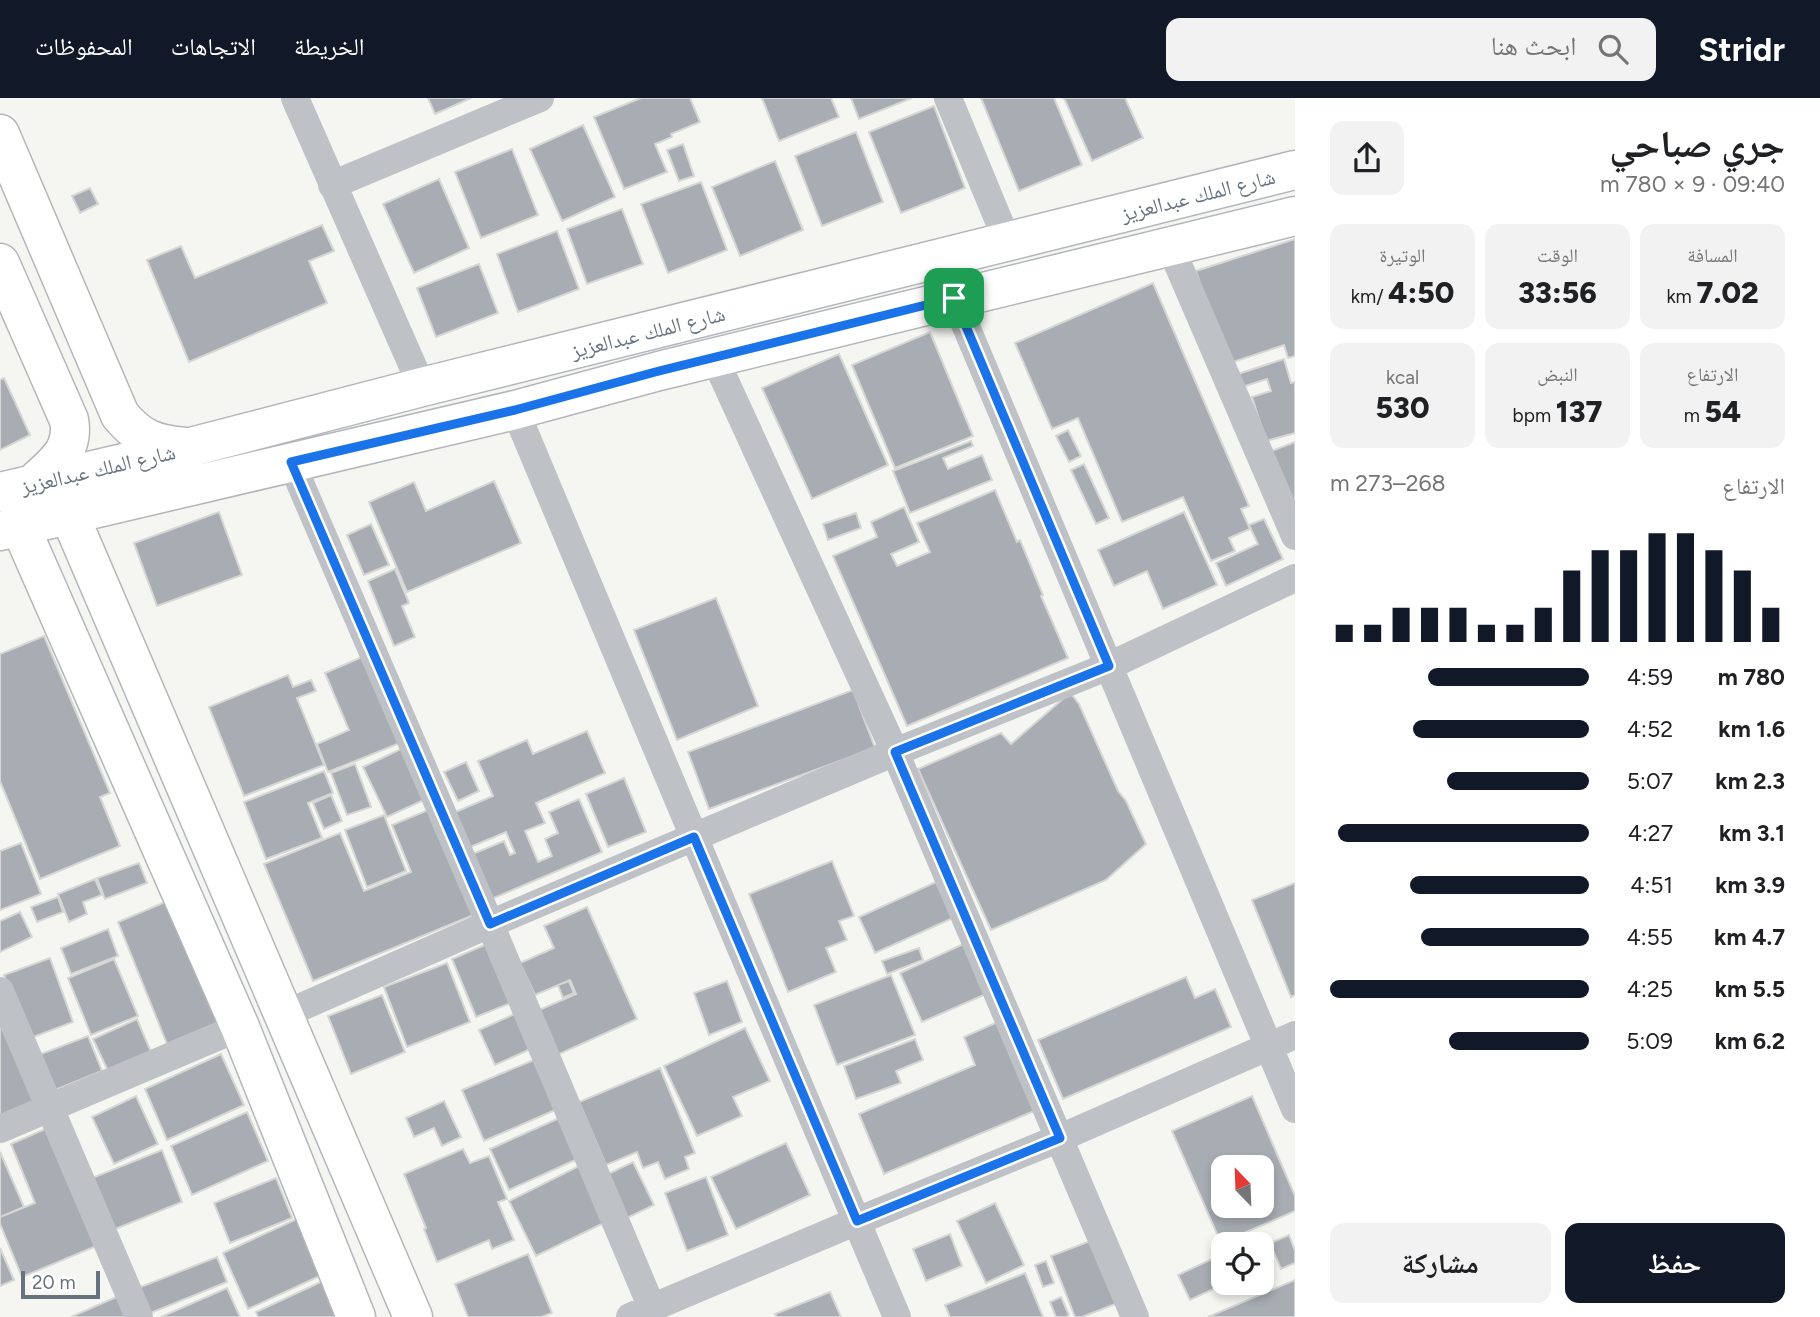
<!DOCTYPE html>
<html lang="ar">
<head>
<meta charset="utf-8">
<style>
	:root { --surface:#fff; --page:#f2f2f2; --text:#202124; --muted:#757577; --accent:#111827 }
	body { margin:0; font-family:Figtree,"Noto Naskh Arabic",sans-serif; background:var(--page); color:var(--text); direction:rtl; height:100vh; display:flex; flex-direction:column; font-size:26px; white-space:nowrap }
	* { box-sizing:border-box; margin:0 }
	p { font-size:23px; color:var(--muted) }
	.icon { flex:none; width:38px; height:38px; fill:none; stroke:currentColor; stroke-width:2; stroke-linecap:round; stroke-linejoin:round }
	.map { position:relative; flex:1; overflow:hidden; direction:ltr }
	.drawer { display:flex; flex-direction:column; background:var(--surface); width:525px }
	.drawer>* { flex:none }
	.needle { width:46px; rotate:337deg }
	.controls { position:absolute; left:1211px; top:1057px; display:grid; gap:14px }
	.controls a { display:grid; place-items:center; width:63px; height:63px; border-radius:14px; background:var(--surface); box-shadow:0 4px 10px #0003; font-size:35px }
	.scale { position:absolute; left:21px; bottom:18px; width:79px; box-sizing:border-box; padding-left:7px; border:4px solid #67737f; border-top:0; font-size:19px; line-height:24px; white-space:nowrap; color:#67737f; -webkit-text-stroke:5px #fff; paint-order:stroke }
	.pin { position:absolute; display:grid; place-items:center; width:60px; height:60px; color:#fff; margin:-30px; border-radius:14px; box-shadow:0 4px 10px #0006 }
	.round { display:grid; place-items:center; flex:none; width:74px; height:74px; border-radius:14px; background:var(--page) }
	.head { display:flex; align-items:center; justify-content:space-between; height:119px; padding:0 35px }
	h1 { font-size:38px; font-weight:800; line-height:52px }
	.stats { display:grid; grid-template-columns:repeat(3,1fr); gap:10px; height:119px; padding:7px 35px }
	.stats div { display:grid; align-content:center; border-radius:14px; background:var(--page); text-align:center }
	.stats b { font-size:30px; font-weight:800 }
	.stats small { font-size:19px; font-weight:400 }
	.stats p { font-size:19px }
	.chart { height:196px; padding:14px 35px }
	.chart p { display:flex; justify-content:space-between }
	.chart svg { width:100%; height:126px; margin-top:7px; stroke:var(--accent); stroke-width:6 }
	.cta { display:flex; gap:14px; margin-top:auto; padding:14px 35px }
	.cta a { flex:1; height:80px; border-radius:14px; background:var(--accent); color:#fff; font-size:28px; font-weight:800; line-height:80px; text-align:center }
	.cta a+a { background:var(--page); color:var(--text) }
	ul { padding:0 35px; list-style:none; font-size:23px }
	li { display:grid; grid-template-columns:112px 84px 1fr; align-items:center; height:52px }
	li i { height:18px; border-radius:9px; background:var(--accent) }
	header { display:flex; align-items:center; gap:42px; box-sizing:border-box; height:98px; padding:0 35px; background:var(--accent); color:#fff }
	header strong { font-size:33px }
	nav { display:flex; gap:38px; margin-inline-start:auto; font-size:24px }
	.search { width:490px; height:63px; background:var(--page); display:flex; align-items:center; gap:18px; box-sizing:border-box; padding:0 24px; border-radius:14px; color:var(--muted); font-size:26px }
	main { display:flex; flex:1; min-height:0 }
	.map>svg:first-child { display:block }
	.building { fill:#a7adb3; stroke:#d6d6d4; stroke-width:2; fill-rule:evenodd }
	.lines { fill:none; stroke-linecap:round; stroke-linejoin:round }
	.secondary-casing { stroke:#b3b7bb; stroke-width:41 }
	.street { stroke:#bec1c5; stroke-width:28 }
	.secondary { stroke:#fff; stroke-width:38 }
	.route-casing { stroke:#fff; stroke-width:14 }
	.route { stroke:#1a73e8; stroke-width:9 }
	.labels { text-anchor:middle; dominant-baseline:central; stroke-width:7; stroke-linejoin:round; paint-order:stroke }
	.street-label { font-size:21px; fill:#67737f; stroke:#fff }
</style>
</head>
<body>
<header>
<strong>Stridr</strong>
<div class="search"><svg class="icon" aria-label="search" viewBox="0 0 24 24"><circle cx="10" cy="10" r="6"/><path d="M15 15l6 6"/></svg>ابحث هنا</div>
<nav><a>الخريطة</a><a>الاتجاهات</a><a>المحفوظات</a></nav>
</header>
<main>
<section class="drawer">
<div class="head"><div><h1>جري صباحي</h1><p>09:40 · 9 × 780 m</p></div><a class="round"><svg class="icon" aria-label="share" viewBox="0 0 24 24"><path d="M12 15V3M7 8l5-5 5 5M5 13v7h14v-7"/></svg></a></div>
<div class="stats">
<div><p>المسافة</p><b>7.02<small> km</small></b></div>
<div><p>الوقت</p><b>33:56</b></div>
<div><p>الوتيرة</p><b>4:50<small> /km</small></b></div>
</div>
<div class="stats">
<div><p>الارتفاع</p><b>54<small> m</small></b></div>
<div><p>النبض</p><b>137<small> bpm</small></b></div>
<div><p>kcal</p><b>530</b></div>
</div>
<div class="chart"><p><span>الارتفاع</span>268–273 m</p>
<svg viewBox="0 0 160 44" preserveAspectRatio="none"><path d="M5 44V38M15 44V38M25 44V32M35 44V32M45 44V32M55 44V38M65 44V38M75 44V32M85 44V19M95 44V12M105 44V12M115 44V6M125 44V6M135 44V12M145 44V19M155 44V32"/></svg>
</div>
<ul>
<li><b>780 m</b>4:59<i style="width:62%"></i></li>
<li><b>1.6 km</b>4:52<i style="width:68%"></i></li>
<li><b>2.3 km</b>5:07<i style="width:55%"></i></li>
<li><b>3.1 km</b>4:27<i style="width:97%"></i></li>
<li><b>3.9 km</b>4:51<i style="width:69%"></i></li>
<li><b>4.7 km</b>4:55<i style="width:65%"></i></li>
<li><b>5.5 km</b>4:25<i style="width:100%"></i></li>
<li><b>6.2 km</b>5:09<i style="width:54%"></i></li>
</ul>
<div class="cta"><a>حفظ</a><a>مشاركة</a></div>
</section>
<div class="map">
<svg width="1295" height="1219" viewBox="0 0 1295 1219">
	<rect width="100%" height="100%" fill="#f5f5f2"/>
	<path class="building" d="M428,0H471L435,16Z
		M641,0H690L700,24L671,36L672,39L655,46L667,74L624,91L594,19Z
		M762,0H831L839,19L779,43Z
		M851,0H912L859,21Z
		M981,0H1054L1082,67L1019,93Z
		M1064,0H1125L1143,40L1092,63Z
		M934,8L965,90L901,115L869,34Z
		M583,27L615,99L562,123L530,51Z
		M856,34L883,104L822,128L795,58Z
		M683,46L694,78L679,83L667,52Z
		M512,51L538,117L481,140L455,74Z
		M775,63L803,132L740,158L712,89Z
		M439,81L469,150L414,175L383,106Z
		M701,84L727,152L668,175L641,106Z
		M90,90L98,106L80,115L72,98Z
		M622,111L643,166L587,186L567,131Z
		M322,127L334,153L309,163L327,205L189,264L147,162L181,148L195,180Z
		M557,133L579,191L518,214L497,156Z
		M1295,141V258L1288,260L1284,247L1227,266L1196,173Z
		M479,166L498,215L436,239L417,190Z
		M1153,185L1249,408L1241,411L1250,431L1229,440L1235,453L1211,463L1183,399L1122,424L1078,320L1052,331L1015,245Z
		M930,234L973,338L895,370L852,267Z
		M839,256L888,367L812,401L762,290Z
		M1284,261L1291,285L1295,284V335L1266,343L1252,299L1271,293L1267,281L1239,290L1235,277Z
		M4,280L30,337L0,352V282Z
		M1068,332L1081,358L1069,364L1056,338Z
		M971,343L973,348L943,360L948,371L982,357L992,382L910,415L893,373Z
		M1295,344V418L1269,354Z
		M1084,366L1109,420L1096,426L1071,372Z
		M494,383L521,445L407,494L369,404L414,384L426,413Z
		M995,392L1017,444L1020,442L1043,497L1041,498L1068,560L907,628L833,458L877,439L871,424L904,409L919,444L891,456L897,468L930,454L917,425Z
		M219,414L242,477L157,508L134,445Z
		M1184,414L1217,487L1163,511L1147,473L1114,488L1098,452Z
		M856,415L861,430L828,442L823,426Z
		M1264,421L1283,461L1226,488L1216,465L1258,446L1249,427Z
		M371,426L389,467L364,477L347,437Z
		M395,471L409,505L402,508L415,539L394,548L368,483Z
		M716,500L758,608L677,642L634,532Z
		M44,538L110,695L100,699L120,748L40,781L0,683V556Z
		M369,556L405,643L328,674L317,646L349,632L325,575Z
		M288,577L293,589L311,582L316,593L297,600L324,667L244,698L209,609Z
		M853,592L875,650L709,711L688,654Z
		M1072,597L1079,606L1118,693L1126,703L1146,746L1106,782L991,832L918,671L1001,635L1011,646L1064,600Z
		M587,633L605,675L536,705L545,725L525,733L538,764L552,758L545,741L558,735L549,714L579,701L602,754L489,802L470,757L504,743L510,757L515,755L506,734L468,750L453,715L493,698L478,663L527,642L533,656Z
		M403,650L426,701L387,719L363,669Z
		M466,664L479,693L458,703L444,674Z
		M355,666L371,709L347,717L331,675Z
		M324,673L333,695L308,705L322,740L266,761L244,704Z
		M624,680L646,734L608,749L586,696Z
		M331,697L342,723L324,731L313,705Z
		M433,710L476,816L313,883L264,766L340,735L364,793L411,774L392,727Z
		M384,717L406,773L367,789L345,732Z
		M21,745L41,796L0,812V753Z
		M832,763L854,818L839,823L847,842L826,850L836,874L788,894L749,796Z
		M139,765L147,785L105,801L97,780Z
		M95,781L102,797L83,804L87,816L69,824L58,796Z
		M936,784L953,820L875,855L859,819Z
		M1295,785V897L1291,899L1252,802Z
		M58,799L63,814L37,824L31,809Z
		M170,802L220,924L167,946L118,824Z
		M587,809L637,921L557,957L537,913L576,896L570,882L535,897L520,865L554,850L544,828Z
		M20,814L32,839L0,854V823Z
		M108,831L118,858L71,876L61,850Z
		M494,843L518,902L476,919L452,861Z
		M970,843L993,893L922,924L900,875Z
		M919,850L923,862L887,876L882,863Z
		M50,860L73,924L28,941L4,877Z
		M114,861L138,918L91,937L68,880Z
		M447,865L470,924L407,949L384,889Z
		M891,877L915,937L837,967L814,907Z
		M1186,879L1195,900L1215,891L1231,929L1063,1001L1038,942Z
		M569,883L574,895L563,900L558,887Z
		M727,883L742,924L709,937L694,895Z
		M382,897L405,954L351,976L328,918Z
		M0,914L36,1005L0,1019Z
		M519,914L535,949L495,967L479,932Z
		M137,921L151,954L108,973L93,941Z
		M1002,922L1039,1011L884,1076L859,1016L975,967L964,939Z
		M745,930L770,983L733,999L742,1018L697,1038L664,968Z
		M88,938L102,973L55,992L41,956Z
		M915,941L923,962L896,973L901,985L856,1001L844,968Z
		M221,956L244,1007L167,1042L145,991Z
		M541,959L562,1009L484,1043L462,992Z
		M660,970L695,1055L685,1059L689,1071L665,1081L658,1064L643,1070L637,1054L606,1067L579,1004Z
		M136,998L158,1046L114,1066L92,1019Z
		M1252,998L1295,1098V1113L1221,1145L1172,1033ZM1223,1069H1262V1108H1223Z
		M444,1003L461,1039L442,1048L434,1030L414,1039L406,1020Z
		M247,1014L268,1063L192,1097L171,1048Z
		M566,1017L584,1058L509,1092L490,1051Z
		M52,1028L101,1146L22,1179L0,1126V1119L35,1105L11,1046Z
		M786,1045L810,1097L736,1131L711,1079Z
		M463,1051L470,1065L489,1058L507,1101L498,1104L514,1142L492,1151L489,1142L437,1164L424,1131L426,1130L404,1076Z
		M162,1052L182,1104L108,1134L87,1082Z
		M0,1054L24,1109L0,1119Z
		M633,1064L654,1107L627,1120L606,1077Z
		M585,1065L612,1121L536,1158L509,1103Z
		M706,1079L728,1137L687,1153L665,1095Z
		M276,1080L292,1120L230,1145L214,1105Z
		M995,1105L1024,1167L986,1185L957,1123Z
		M299,1120L324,1176L248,1211L223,1155Z
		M950,1136L962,1168L926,1183L913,1151Z
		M1289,1137L1295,1153V1165L1281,1171L1270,1145Z
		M1098,1140L1123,1203L1082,1219H1075L1051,1158Z
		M0,1150L14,1182L0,1188Z
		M528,1156L552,1215L541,1219H468L455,1186Z
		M217,1159L227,1184L148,1216L138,1190Z
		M1212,1161L1224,1186L1190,1202L1178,1177Z
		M1046,1163L1054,1185L1043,1189L1035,1167Z
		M1025,1175L1043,1219H950L945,1207Z
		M325,1182L340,1219H258L256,1214Z
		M1295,1182V1219H1208Z
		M227,1190L240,1219H161Z
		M830,1194L841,1219H777L775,1216Z
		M121,1197L131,1219H71Z
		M1061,1199L1069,1217L1066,1219H1056L1050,1204Z"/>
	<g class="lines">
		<defs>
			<path id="secondary" d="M0,36L120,317C140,341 154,346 185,349
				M0,165L69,322C75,353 53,367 33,386
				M0,394L187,350L422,289L1295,72
				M69,416L413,1219
				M20,428L240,929L356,1219
				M0,433L515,312L659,273L1295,118"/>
		</defs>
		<use href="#secondary" class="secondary-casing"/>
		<path class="street" d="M295,0L422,289
			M948,0L1008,145
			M332,87L540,0
			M1170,148L1295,438
			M954,200L1295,1011
			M714,259L895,654L1135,1219
			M515,312L694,739L897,1219
			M291,364L490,826L652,1210
			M0,893L139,1219
			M283,917L490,826L694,739L895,654L1109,568L1295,480
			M0,1031L240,929
			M630,1219L857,1123L1060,1040L1295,937"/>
		<use href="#secondary" class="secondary"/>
	</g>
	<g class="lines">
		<defs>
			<path id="route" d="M954,200L1109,568L895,654L1060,1040L857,1123L694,739L490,826L291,364L515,312L659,273Z"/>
		</defs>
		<use href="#route" class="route-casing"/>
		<use href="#route" class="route"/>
	</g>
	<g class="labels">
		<g class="street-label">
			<text transform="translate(1198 97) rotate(-14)">شارع الملك عبدالعزيز</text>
			<text transform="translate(648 234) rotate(-14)">شارع الملك عبدالعزيز</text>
			<text transform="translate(98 371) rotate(-13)">شارع الملك عبدالعزيز</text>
		</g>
	</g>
</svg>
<div class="controls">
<a><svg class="needle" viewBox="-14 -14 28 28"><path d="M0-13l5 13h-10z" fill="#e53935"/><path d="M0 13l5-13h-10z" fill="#757577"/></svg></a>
<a><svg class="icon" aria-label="locate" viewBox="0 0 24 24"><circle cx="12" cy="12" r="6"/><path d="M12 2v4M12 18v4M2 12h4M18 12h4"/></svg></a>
</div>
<div class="scale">20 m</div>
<div class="pin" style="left:954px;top:200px;background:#1e9e55"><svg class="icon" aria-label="arrive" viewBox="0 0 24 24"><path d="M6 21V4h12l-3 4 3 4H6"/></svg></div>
</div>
</main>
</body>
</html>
